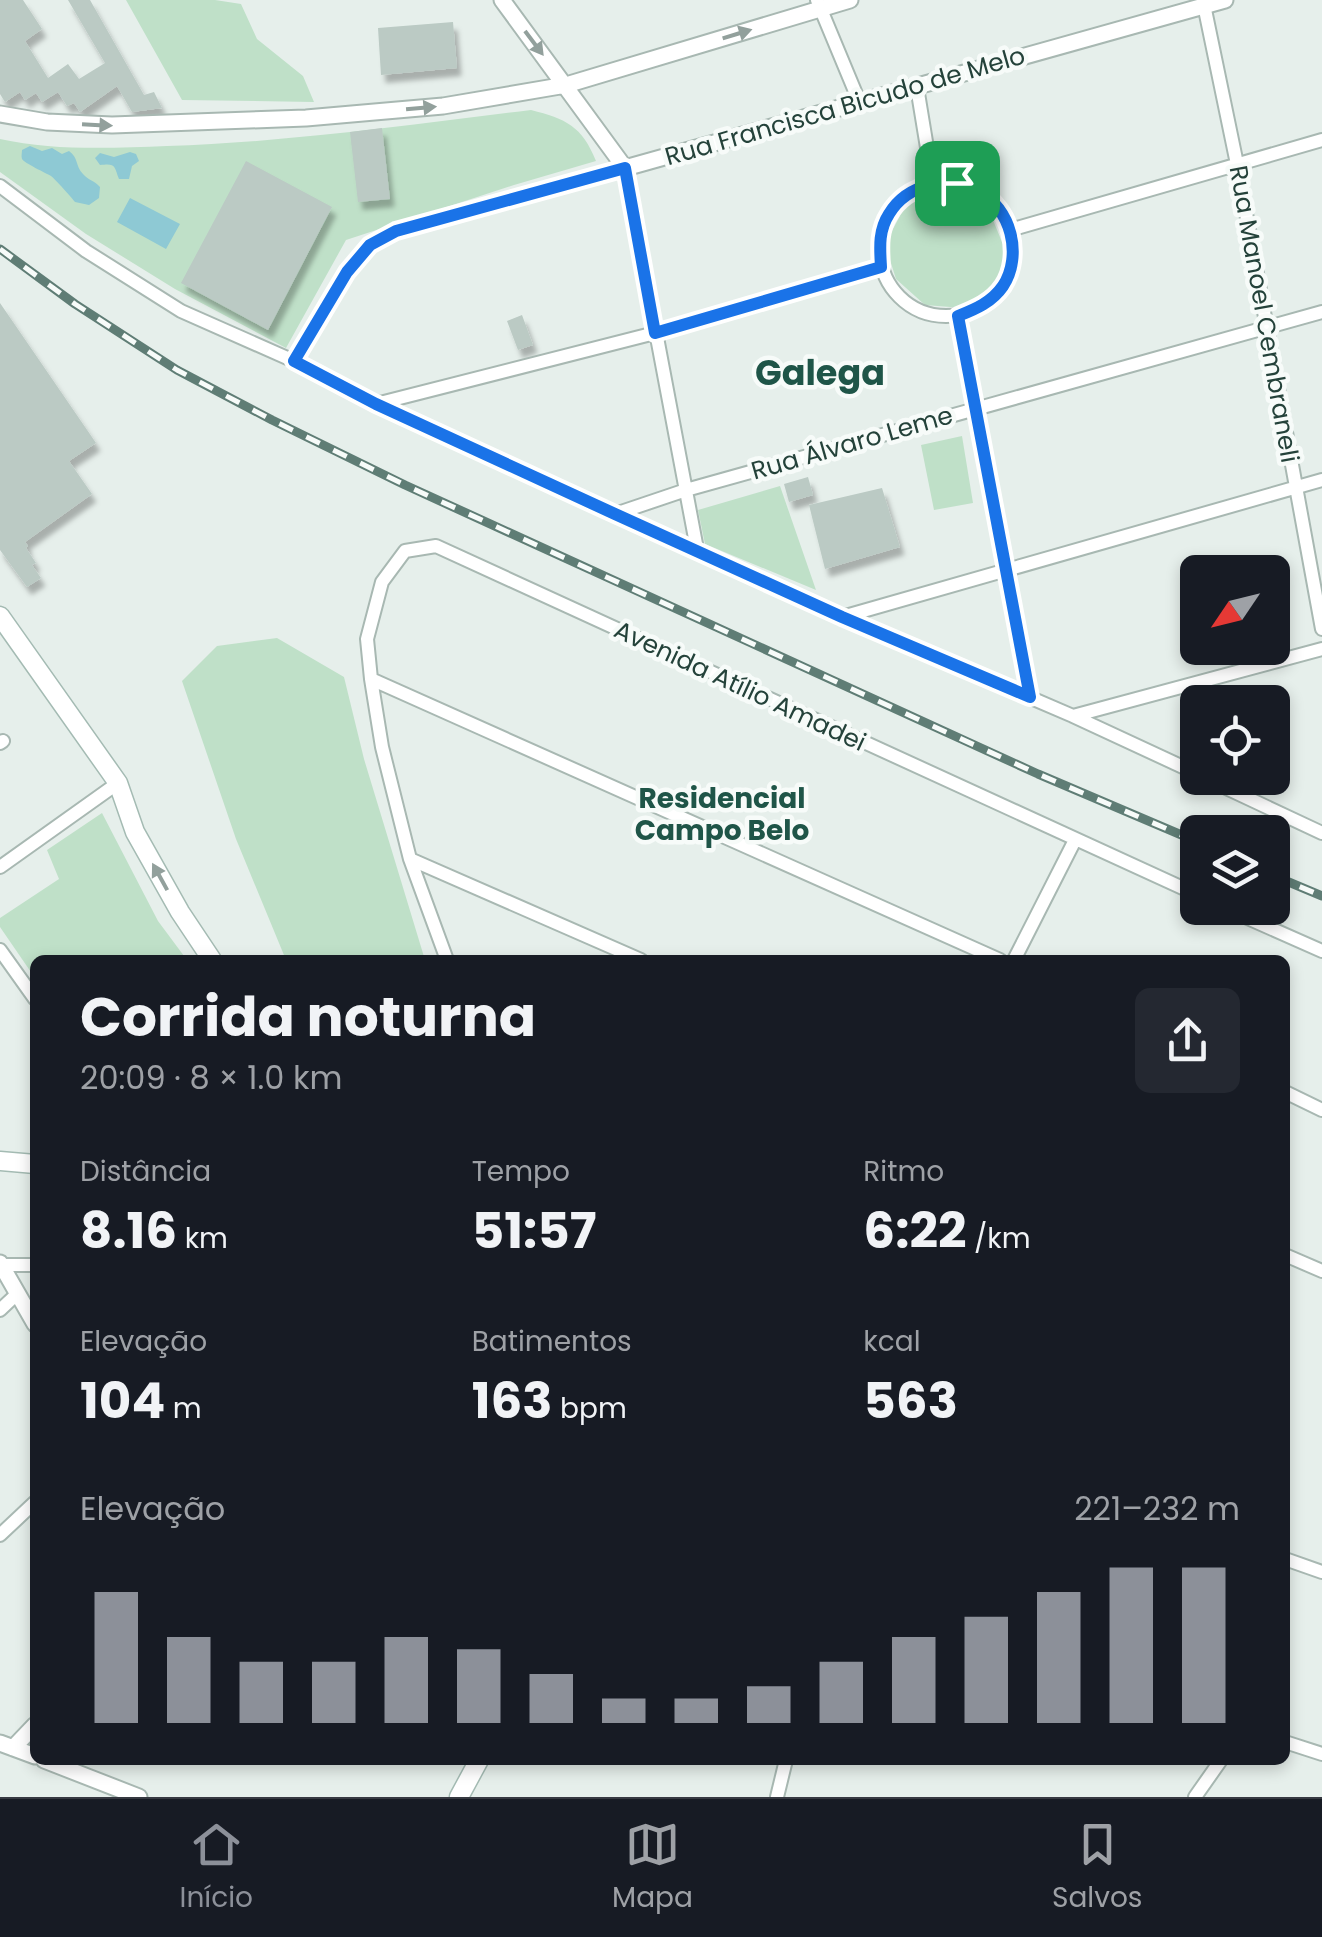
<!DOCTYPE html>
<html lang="pt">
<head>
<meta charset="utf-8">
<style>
	:root { --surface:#171b24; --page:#242831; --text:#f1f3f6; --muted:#9ea1a6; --line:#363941; --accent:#8c9099 }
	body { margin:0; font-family:Poppins,sans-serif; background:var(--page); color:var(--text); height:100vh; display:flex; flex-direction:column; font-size:38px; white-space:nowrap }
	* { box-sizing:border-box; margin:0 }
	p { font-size:32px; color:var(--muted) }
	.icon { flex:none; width:55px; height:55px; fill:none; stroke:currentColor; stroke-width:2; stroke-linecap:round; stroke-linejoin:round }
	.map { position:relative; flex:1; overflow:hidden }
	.drawer { position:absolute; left:30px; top:955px; width:1260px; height:810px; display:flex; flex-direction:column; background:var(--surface); border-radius:15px; box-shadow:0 5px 15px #0003 }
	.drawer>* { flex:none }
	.needle { width:65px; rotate:235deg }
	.fabs { position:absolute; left:1180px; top:555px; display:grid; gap:20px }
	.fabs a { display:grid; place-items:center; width:110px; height:110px; border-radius:15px; background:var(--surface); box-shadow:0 5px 15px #0003; font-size:50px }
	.pin { position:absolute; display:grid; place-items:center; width:85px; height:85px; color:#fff; margin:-42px; border-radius:20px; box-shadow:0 5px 15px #0006 }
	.round { display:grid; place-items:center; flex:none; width:105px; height:105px; border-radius:15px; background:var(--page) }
	.head { display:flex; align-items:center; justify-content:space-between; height:170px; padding:0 50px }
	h1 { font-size:55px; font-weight:700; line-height:75px }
	.stats { display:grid; grid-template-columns:repeat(3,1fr); gap:15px; height:170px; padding:10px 50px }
	.stats div { display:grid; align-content:center }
	.stats b { font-size:50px; font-weight:700 }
	.stats small { font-size:28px; font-weight:400 }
	.stats p { font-size:28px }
	.chart { height:280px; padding:20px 50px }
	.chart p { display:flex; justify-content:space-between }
	.chart svg { width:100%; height:180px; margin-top:10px; stroke:var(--accent); stroke-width:6 }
	.menu { display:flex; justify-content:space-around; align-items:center; height:140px; border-top:2px solid var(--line); background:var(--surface); font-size:28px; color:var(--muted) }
	.menu a { display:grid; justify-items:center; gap:5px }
	.menu .current { color:var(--accent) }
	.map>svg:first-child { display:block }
	.green { fill:#bfe0c8 }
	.water { fill:#8ec9d4 }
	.building { fill:#bbcac4; filter:url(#shadow) }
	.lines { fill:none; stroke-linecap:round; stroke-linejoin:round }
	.minor-casing { stroke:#a8b8b2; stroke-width:16 }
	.tertiary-casing { stroke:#a8b8b2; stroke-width:19 }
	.secondary-casing { stroke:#a4bbb3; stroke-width:21 }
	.minor { stroke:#fff; stroke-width:12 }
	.tertiary { stroke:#fff; stroke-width:15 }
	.secondary { stroke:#fff; stroke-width:18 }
	.rail-casing { stroke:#5f7d75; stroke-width:9 }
	.rail { stroke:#f7fbf9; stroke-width:5; stroke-dasharray:15; stroke-linecap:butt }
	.oneway { fill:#92a09c }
	.route-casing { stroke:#fff; stroke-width:20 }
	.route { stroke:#1a73e8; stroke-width:12 }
	.labels { text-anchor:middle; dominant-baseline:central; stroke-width:9; stroke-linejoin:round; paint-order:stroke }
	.street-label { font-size:25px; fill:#24423a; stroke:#f7fbf9 }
	.neighbourhood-label { font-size:28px; font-weight:bold; fill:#1f5548; stroke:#f7fbf9 }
	.district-label { font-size:35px; font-weight:bold; fill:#1f5548; stroke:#f7fbf9 }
</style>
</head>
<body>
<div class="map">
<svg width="1322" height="1797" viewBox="0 0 1322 1797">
	<defs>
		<filter id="shadow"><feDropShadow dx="4.5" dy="8" stdDeviation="2.5" flood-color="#0004"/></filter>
	</defs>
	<rect width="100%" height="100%" fill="#e6efeb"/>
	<path class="green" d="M126,0H215L241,4L257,39L303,76L314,102L182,100Z
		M531,110C566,119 582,126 596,161L514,185L346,240L286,348L175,289L86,234L0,172V139C53,151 113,148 167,146C289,142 410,125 531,110Z
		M951,188L986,203L1009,259L990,293L963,308L925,305L896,279L885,244L910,197Z
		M962,436L973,503L934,510L921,445Z
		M780,486L816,590L705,544L698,510Z
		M277,638L344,677L364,759L425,960H286L236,839L182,681L217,646Z
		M102,813L158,921L187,960H35V978L0,927V918L59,879L47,850Z"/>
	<path class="water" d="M30,146L42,151L52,148L62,154L69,151C79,158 75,166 83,174C88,180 95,181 100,187L99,198L89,205L75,202C73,199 55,179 51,176C46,173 24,163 22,159C21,156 22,153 22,150Z
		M130,152L136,154L139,161L132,166L129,179H119C114,166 116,163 100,165L95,158L100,153L114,157Z
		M130,198L180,224L166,249L117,222Z"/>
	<path class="building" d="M0,0H23L42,29L25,41L48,78L68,64L79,79L105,63L68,0H90L144,95L154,92L162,108L132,112L117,86L80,112L74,103L67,106L58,92L42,102L36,93L25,100L20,92L5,102L0,94Z
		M453,22L457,68L381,75L378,28Z
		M382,128L390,199L358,202L350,132Z
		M246,161L332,207L268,330L181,283Z
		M0,303L96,443L69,461L92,494L25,542L28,546L26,548L36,563L32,565L41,578L27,587L0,550Z
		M522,315L533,345L518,350L507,321Z
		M808,477L813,495L789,502L784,484Z
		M882,488L900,547L825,569L809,505Z"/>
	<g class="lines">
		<defs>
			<path id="minor" d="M817,0L859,101
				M1203,0L1237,164L1322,629
				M917,87L933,184
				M880 250a66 66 0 1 1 132 0a66 66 0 1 1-132 0Z
				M0,186L86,251L181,311L294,361L376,404L615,514L842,617L1073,716L1198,774
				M1010,230L1322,140
				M959,316L1030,697
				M294,361L347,271L370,245L396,231L625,168L697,549
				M376,404L655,333L881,267
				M615,514L686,490L1322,312
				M842,617L1322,480
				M371,679L1000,960
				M1073,716L1322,649
				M0,743L3,741
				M1205,778L1322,833
				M410,859L641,960
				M0,867L118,783
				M1225,908L1322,951
				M0,950L35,999
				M447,960L410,859L382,747L371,679L367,639L382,582L405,551L436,546L1198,895
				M1014,960L1075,840
				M1285,1092L1322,1110
				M1285,1255L1322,1271
				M1,1265H35
				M0,1310L18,1293
				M0,1535L35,1502
				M1285,1559L1322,1572
				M1285,1742L1322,1754
				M777,1797L786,1760
				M1195,1797L1221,1760"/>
			<path id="tertiary" d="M502,0L625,168L1225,0
				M0,114L47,122L112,125L306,118L443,106L566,85L850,0
				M0,1263L35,1324
				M0,1743L35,1756
				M13,1748L35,1725
				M44,1760L139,1797"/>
			<path id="secondary" d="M0,616L118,783L135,832L180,912L212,960
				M0,1161L35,1164
				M459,1797L479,1760"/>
		</defs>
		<use href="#minor" class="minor-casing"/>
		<use href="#tertiary" class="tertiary-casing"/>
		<use href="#secondary" class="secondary-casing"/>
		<use href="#minor" class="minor"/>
		<use href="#tertiary" class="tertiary"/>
		<use href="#secondary" class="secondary"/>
		<defs>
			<path id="rail" d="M0,249L75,304L177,370L272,420L405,485L1038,774L1198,842
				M1272,875L1322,896"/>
		</defs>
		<use href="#rail" class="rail-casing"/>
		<use href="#rail" class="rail"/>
	</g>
	<defs><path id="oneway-solid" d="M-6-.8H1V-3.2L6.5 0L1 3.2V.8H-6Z" transform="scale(2.5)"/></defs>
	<g class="oneway">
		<use href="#oneway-solid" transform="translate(737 34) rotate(-17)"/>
		<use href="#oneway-solid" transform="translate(534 43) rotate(53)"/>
		<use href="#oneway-solid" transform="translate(421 108) rotate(-5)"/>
		<use href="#oneway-solid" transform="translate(97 125) rotate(3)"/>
		<use href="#oneway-solid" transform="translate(160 877) rotate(-119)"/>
	</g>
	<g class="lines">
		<defs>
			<path id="route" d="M625,168L655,333L881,267C880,249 878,231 889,214C907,184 948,175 978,191C1011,208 1023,255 1003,286C992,302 976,309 958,316L1030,697L842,617L615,514L376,404L294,361L347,272L370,245L396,231Z"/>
		</defs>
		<use href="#route" class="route-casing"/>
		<use href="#route" class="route"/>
	</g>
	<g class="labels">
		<g class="street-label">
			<text transform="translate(845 106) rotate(-16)">Rua Francisca Bicudo de Melo</text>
			<text transform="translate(1264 314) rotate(80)">Rua Manoel Cembraneli</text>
			<text transform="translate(852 443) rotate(-16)">Rua Álvaro Leme</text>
			<text transform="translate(740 686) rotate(25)">Avenida Atílio Amadei</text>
		</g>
		<g class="neighbourhood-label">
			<text x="722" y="798">Residencial<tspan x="722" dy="32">Campo Belo</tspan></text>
		</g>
		<g class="district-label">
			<text x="820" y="372">Galega</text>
		</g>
	</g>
</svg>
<div class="fabs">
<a><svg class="needle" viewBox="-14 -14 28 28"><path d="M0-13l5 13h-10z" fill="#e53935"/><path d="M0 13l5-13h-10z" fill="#9ea1a6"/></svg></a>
<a><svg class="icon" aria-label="locate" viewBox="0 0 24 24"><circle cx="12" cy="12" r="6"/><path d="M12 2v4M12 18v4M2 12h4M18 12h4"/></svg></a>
<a><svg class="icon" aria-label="layers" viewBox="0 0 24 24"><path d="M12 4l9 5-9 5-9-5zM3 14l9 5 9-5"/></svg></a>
</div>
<div class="pin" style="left:957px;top:183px;background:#1e9e55"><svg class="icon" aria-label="arrive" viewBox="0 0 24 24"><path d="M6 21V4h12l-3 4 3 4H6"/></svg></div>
<section class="drawer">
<div class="head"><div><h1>Corrida noturna</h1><p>20:09 · 8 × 1.0 km</p></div><a class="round"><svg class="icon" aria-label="share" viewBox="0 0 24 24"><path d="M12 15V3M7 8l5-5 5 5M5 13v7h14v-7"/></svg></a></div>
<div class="stats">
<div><p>Distância</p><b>8.16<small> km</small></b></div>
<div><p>Tempo</p><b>51:57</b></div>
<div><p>Ritmo</p><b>6:22<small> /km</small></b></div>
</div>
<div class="stats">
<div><p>Elevação</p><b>104<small> m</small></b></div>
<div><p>Batimentos</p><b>163<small> bpm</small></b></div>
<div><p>kcal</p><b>563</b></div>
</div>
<div class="chart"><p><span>Elevação</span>221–232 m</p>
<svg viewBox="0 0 160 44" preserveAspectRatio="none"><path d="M5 44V12M15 44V23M25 44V29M35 44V29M45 44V23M55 44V26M65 44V32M75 44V38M85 44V38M95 44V35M105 44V29M115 44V23M125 44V18M135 44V12M145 44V6M155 44V6"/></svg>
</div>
</section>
</div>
<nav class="menu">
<a class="current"><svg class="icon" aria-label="home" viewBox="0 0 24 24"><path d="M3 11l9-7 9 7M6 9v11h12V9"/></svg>Início</a>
<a><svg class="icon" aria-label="map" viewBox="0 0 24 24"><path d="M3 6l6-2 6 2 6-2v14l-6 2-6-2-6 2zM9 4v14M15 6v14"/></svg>Mapa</a>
<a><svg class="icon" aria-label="saved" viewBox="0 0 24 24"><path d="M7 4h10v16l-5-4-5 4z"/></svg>Salvos</a>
</nav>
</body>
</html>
